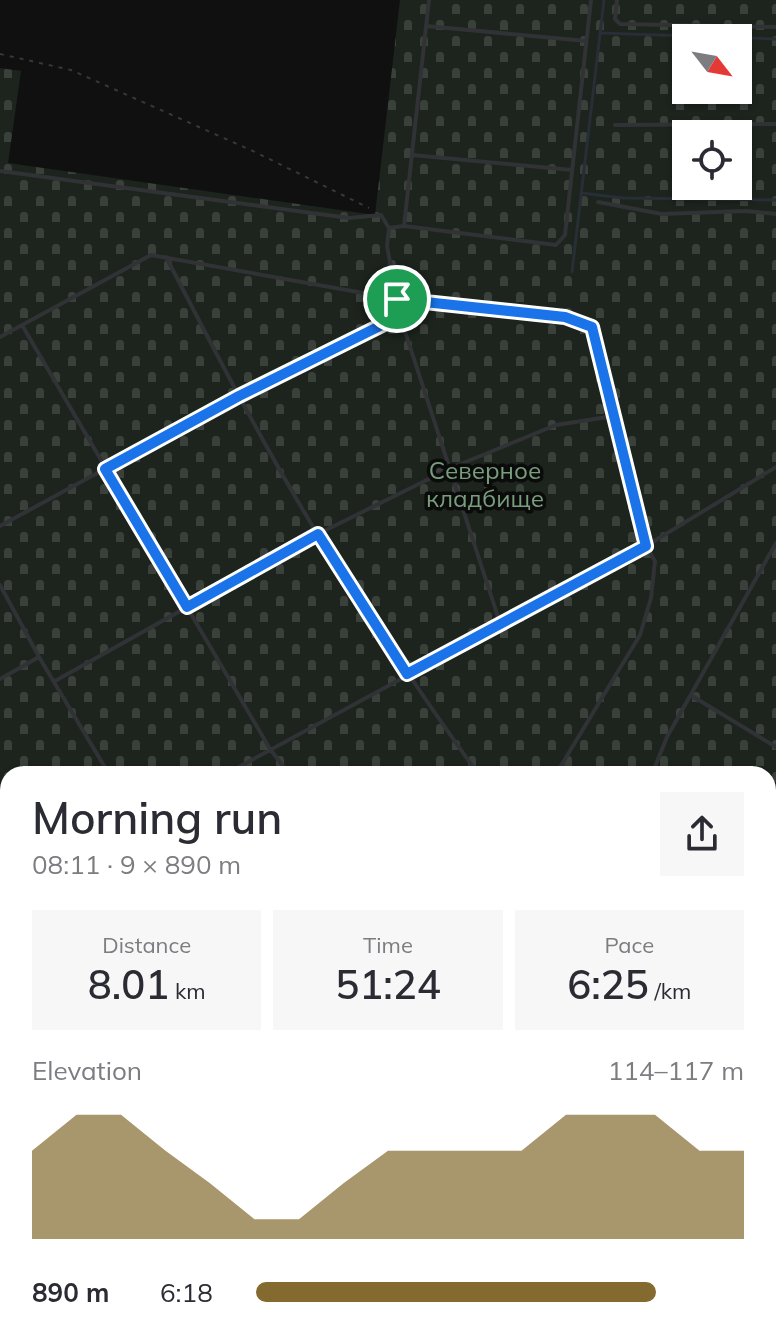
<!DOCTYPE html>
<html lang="en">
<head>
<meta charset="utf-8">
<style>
	:root { --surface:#fff; --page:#f7f7f7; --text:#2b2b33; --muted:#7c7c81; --accent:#846a2e }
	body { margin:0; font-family:Mulish,sans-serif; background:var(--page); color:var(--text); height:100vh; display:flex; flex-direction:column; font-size:30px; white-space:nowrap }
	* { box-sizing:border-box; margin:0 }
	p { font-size:26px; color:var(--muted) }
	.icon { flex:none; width:44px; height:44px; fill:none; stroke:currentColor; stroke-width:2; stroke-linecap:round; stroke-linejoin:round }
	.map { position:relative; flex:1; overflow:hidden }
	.details { position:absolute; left:0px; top:766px; width:776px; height:572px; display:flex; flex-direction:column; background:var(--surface); border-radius:24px 24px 0 0; box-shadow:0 2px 6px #0004 }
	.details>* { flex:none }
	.needle { width:52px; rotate:121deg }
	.controls { position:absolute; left:672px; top:24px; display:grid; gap:16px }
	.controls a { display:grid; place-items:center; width:80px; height:80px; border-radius:0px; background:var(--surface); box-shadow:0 2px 6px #0004; font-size:40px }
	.pin { position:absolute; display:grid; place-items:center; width:68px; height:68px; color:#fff; margin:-34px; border:4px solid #fff; border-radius:50%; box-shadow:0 2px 8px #0007 }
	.round { display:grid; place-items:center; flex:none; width:84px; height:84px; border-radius:0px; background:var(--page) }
	.headline { display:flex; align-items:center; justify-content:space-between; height:136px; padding:0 32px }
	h1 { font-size:44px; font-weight:600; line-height:60px }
	.figures { display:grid; grid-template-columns:repeat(3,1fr); gap:12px; height:136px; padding:8px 32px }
	.figures div { display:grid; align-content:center; border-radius:0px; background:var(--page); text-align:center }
	.figures b { font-size:40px; font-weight:600 }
	.figures small { font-size:22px; font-weight:400 }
	.figures p { font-size:22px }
	.chart { height:224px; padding:16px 32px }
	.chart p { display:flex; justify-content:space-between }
	.chart svg { width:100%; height:144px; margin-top:8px; fill:var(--accent); opacity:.7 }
	ul { padding:0 32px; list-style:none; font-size:26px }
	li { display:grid; grid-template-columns:128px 96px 1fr; align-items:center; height:60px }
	li i { height:20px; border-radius:10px; background:var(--accent) }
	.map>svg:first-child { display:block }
	.cemetery { fill:url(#cemetery-stones); fill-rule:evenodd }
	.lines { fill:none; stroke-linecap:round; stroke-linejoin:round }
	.stream { stroke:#272e35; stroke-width:3 }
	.path { stroke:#37383d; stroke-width:2; stroke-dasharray:4 6; stroke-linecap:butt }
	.lane { stroke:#313236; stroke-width:4 }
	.route-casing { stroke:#fff; stroke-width:16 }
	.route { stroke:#1a73e8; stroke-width:10 }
	.labels { text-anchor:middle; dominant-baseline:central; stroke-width:7; stroke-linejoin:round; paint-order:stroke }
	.park-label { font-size:24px; fill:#789e7c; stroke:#0b0b0c }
</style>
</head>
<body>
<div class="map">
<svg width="776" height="1338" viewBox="0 0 776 1338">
	<defs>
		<pattern id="cemetery-stones" width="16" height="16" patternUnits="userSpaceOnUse" patternTransform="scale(2)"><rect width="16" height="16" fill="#1c241d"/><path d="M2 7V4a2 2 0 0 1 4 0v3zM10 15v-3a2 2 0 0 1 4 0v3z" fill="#3a413b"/></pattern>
	</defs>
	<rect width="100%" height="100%" fill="#101011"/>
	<path class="cemetery" d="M400,0H776V1338H0V68L21,71L8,163L375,215ZM686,38H738V90H686ZM686,134H738V186H686ZM8,774H768V1330H8Z"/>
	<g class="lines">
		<path class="stream" d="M600,33L776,39
			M581,193L623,198L776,200
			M572,272L604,0"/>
		<path class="path" d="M0,54L71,70L255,152L369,208"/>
		<path class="lane" d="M617,0L615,19L620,24L776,27
			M426,26L586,41
			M615,125L776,124
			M412,155L572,170
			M0,171L349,218L381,215L389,228
			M598,202L662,214L746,211L776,214
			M404,226L429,0
			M166,257C215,351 263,445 318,535C369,617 422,696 478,774
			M22,325L270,749L289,774
			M0,337L151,255L397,299L565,317L592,327L646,546L655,561L651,598L640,635L556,774
			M0,526L239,396L400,316
			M0,585L39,657L109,774
			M500,623L400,316L387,246L389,228L404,226L556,245L565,235L591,0
			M0,679L39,657
			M55,681L318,534L451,468L556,425L614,416
			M692,696L776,747
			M226,774L646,546L776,467
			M652,774L667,737L776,543
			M0,872L8,885
			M0,902L8,898
			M768,911L776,895
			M768,917L776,922
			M768,1097L776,1100
			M0,1121L8,1116
			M0,1164L8,1176
			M111,1330L116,1338
			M248,1330L252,1338
			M611,1330L623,1338
			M155,1338L167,1330
			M427,1338L431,1330
			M631,1338L633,1330
			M717,1338L721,1330"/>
	</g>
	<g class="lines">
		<defs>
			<path id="route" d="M397,299L565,317L592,327L646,546L407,674L318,534L187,607L105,469L239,396L400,316Z"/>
		</defs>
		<use href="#route" class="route-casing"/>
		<use href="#route" class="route"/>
	</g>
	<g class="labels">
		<g class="park-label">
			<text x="485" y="470">Северное<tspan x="485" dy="28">кладбище</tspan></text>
		</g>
	</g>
</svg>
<div class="controls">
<a><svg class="needle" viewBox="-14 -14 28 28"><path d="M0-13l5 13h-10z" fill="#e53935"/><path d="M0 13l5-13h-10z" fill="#7c7c81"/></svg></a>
<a><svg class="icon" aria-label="locate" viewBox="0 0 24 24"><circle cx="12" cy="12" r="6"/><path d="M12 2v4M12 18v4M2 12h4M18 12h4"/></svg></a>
</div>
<div class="pin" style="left:397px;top:299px;background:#1e9e55"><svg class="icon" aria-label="arrive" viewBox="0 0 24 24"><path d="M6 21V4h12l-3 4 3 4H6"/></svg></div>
<section class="details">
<div class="headline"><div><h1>Morning run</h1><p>08:11 · 9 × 890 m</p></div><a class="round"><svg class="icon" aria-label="share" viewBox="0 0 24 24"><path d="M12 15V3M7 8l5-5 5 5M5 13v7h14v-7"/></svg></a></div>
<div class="figures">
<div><p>Distance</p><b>8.01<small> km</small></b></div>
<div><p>Time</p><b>51:24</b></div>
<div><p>Pace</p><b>6:25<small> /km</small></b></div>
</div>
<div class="chart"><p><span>Elevation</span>114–117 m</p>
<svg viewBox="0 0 160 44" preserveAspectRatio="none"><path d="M0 44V17L10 6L20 6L30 17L40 27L50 38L60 38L70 27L80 17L90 17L100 17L110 17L120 6L130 6L140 6L150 17L160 17V44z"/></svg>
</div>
<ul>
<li><b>890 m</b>6:18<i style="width:82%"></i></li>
</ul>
</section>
</div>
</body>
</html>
